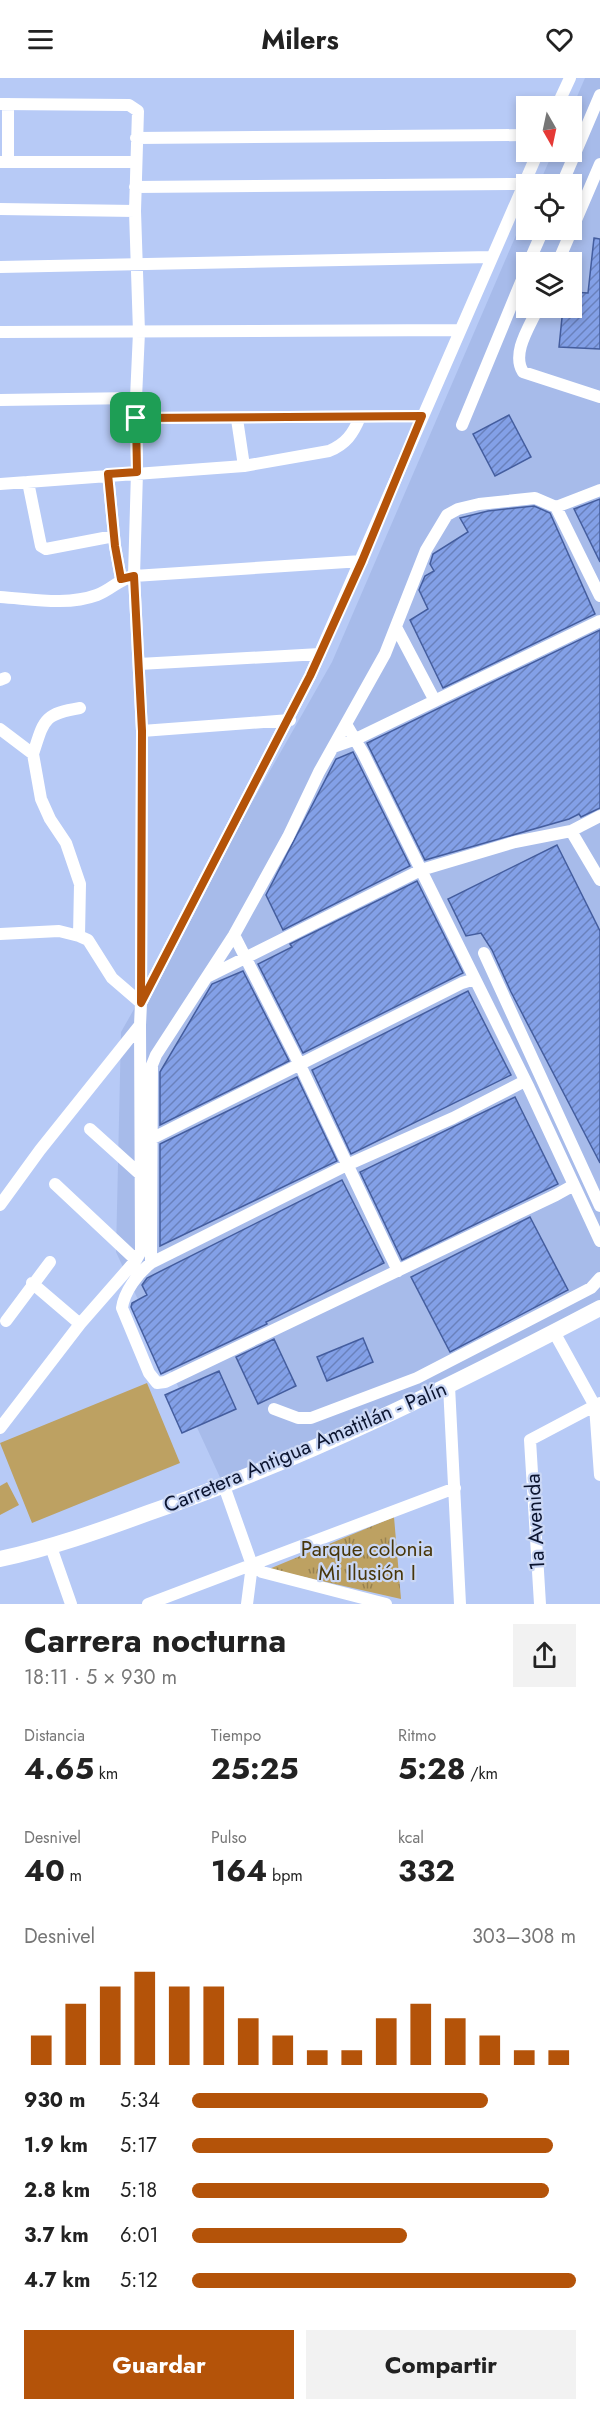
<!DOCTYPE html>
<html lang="es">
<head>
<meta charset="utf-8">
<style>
	:root { --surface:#fff; --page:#f2f2f2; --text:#222; --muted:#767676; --accent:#b45309 }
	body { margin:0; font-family:Jost,sans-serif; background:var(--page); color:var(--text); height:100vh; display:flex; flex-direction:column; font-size:22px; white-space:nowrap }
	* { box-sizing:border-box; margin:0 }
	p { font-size:20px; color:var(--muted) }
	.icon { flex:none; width:33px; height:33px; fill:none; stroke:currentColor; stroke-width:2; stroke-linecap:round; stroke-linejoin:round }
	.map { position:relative; height:1526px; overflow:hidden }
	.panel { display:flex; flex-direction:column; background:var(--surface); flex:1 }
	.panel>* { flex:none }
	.needle { width:39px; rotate:171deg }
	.tools { position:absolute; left:516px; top:18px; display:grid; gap:12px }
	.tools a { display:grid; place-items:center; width:66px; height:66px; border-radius:0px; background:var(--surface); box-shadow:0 3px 9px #0003; font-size:30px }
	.pin { position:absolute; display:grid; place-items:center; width:51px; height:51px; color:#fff; margin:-26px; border-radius:12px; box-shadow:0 3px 9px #0006 }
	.round { display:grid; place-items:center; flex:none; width:63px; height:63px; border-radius:0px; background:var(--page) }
	.headline { display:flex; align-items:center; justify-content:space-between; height:102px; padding:0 24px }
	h1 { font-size:33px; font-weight:700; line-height:45px }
	.stats { display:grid; grid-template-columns:repeat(3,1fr); gap:9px; height:102px; padding:6px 24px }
	.stats div { display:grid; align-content:center }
	.stats b { font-size:30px; font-weight:700 }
	.stats small { font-size:16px; font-weight:400 }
	.stats p { font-size:16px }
	.chart { height:168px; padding:12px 24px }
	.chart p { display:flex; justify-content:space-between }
	.chart svg { width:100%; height:108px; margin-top:6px; stroke:var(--accent); stroke-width:6 }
	.button { display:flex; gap:12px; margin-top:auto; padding:12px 24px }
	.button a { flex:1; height:69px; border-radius:0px; background:var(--accent); color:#fff; font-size:24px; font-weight:700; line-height:69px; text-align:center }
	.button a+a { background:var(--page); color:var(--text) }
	ul { padding:0 24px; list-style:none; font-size:20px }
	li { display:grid; grid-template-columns:96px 72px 1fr; align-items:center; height:45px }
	li i { height:15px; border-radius:8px; background:var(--accent) }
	header { display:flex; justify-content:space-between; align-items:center; height:78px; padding:0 24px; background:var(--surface); font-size:27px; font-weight:700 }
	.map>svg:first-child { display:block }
	.built { fill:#a7bbea; fill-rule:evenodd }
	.park { fill:url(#park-tufts) }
	.garden { fill:#bda162 }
	.building { fill:url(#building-hatch); stroke:#445d9e; stroke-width:1.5 }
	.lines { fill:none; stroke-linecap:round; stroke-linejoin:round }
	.minor { stroke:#fff; stroke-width:12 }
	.major { stroke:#fff; stroke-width:16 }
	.route-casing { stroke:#fff; stroke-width:12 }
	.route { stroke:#b45309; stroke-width:8 }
	.labels { text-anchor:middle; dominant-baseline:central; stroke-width:4.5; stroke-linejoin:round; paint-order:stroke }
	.street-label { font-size:21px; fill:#0c1530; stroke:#cad7f5 }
	.park-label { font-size:21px; fill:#473609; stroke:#cad7f5 }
</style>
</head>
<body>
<header><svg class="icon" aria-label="menu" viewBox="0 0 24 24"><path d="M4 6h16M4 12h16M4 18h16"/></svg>Milers<svg class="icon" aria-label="heart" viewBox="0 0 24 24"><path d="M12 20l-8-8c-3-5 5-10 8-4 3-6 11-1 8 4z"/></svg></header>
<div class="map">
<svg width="600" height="1526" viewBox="0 0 600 1526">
	<defs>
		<pattern id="park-tufts" width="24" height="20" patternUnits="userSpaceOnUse" patternTransform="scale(1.5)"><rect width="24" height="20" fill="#bda162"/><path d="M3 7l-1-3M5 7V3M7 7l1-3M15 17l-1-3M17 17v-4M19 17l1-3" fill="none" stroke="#988251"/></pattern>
		<pattern id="building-hatch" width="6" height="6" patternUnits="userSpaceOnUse" patternTransform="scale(1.5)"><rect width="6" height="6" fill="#83a0e7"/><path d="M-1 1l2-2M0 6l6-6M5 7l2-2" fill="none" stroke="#6a81bc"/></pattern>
	</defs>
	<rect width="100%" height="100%" fill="#b7caf6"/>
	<path class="built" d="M585,0H600V1230L224,1408L116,1174L121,954L332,584L526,134V152H572V106H539L553,74H572V30ZM526,184H572V230H526Z"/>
	<path class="park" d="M394,1439L401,1521L269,1491Z"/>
	<path class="garden" d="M147,1305L180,1385L32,1445L0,1365Z
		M7,1404L19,1427L0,1437V1408Z"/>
	<path class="building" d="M594,160L600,161V271L559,269L563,230H572V214L588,215Z
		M509,337L531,379L495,398L473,356Z
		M600,421V484L574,431Z
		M534,428L550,435L595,536L443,610L410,542L428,531L419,512L425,498L434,493L430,486L433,476L468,454L460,440L488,433Z
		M600,552V730L581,739L579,736L569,741L425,782L367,665Z
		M353,674L410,788L283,852L266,817L336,681Z
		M557,767L600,853V1085L511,914L492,872L481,855L466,858L448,821Z
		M417,803L463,895L303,975L258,886L292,869L290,866Z
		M243,893L289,983L160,1047V994L212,906Z
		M468,913L511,997L351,1076L312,992Z
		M297,999L337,1083L160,1168V1066Z
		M515,1019L558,1106L402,1182L360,1094Z
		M342,1102L384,1185L266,1244L267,1246L161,1296L131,1229L132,1225L147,1217L142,1207L147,1200Z
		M530,1139L568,1212L450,1274L411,1199Z
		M363,1260L373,1284L327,1303L317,1279Z
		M274,1261L296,1308L258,1326L236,1279Z
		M219,1293L236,1331L182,1355L165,1317Z"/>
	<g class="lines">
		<path class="minor" d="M0,26L129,27L138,33L135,133L139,254L136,320L137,394L134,498L142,653L141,925L140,947L141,1173L136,1182L80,1246L0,1350
			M557,28L570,0
			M136,60L526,57
			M0,84H135
			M8,84V26
			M562,106L600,17
			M135,109L523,106
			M0,131L135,133
			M529,184L543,152
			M558,184L600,86
			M0,189L491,179
			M538,230C530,248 511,275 523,294L600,319
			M0,254L460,252
			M0,322L136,320
			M136,340L422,338
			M237,341L244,388
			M462,347L526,192
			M108,396L115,468L121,501
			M28,404L41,468L46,471L114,458
			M0,406L244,388L329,373C346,366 353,356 360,339
			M556,429L600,518
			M0,519C32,521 67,528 97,517C111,512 119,501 134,498L362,483
			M396,549L435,623
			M139,586L320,576
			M0,602L5,600
			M346,646L363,675L529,1010L600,1163
			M0,651L33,676L41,721L50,741L66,765L80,806L79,858
			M142,653L290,642
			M333,669L356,661L600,543
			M33,676C44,642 43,636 80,630
			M600,738L571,753L600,802
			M0,856L59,853L79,858L88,862L112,900L141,925L310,598L538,74
			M234,857L300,987L398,1193
			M484,875L600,1128
			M207,899L421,792L515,764L571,753
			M525,1003L453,1040L347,1087L151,1185C138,1195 124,1214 122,1230L149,1295L157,1305L165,1304L556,1117L574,1107
			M90,1051L141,1097
			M151,1061L462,905L475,901
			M55,1106L136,1182
			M0,1127L40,1072L140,947
			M151,1185L152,987L156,977L234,857L288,759L319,694L385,576L426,472L447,437L458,431L479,426L535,420L556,429L600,412
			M32,1205L80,1246
			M6,1243L50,1184
			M554,1254L595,1328L600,1397
			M449,1308L460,1526
			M274,1331L298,1340H311L417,1300L591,1210L600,1200
			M224,1408L252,1487L247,1526
			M51,1469L71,1526
			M252,1487L262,1494L386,1526
			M148,1526L455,1410
			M540,1526L530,1362L600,1325"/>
		<path class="major" d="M0,1481C51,1470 99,1453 148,1435C305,1381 453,1307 600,1230"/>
	</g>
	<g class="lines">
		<defs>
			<path id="route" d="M422,338L362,483L310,598L141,925L142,653L134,498L121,501L115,468L108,396L137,394L136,340Z"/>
		</defs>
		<use href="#route" class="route-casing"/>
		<use href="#route" class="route"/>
	</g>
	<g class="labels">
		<g class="street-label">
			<text transform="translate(305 1369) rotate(-23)">Carretera Antigua Amatitlán - Palín</text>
			<text transform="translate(535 1444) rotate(-93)">1a Avenida</text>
		</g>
		<g class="park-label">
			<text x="367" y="1471">Parque colonia<tspan x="367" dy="24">Mi Ilusión I</tspan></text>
		</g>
	</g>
</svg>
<div class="tools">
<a><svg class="needle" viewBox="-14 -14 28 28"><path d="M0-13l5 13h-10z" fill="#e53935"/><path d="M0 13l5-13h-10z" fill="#767676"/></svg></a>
<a><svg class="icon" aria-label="locate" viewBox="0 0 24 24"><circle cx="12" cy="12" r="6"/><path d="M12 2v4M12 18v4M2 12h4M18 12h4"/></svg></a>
<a><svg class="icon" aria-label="layers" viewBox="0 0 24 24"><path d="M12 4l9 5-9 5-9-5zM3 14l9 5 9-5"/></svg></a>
</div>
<div class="pin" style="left:136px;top:340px;background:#1e9e55"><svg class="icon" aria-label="arrive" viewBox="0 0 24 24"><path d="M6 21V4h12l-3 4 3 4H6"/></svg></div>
</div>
<section class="panel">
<div class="headline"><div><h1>Carrera nocturna</h1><p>18:11 · 5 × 930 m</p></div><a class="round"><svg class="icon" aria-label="share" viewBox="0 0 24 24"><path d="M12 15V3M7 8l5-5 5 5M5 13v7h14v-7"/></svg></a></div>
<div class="stats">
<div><p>Distancia</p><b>4.65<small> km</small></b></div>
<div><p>Tiempo</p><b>25:25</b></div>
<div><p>Ritmo</p><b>5:28<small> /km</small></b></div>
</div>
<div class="stats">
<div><p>Desnivel</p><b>40<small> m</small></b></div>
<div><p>Pulso</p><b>164<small> bpm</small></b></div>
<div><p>kcal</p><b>332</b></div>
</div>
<div class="chart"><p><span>Desnivel</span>303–308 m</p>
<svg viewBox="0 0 160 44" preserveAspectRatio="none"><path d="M5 44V32M15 44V19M25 44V12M35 44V6M45 44V12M55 44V12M65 44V25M75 44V32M85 44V38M95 44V38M105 44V25M115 44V19M125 44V25M135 44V32M145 44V38M155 44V38"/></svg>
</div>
<ul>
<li><b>930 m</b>5:34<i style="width:77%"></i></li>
<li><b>1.9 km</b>5:17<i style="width:94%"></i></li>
<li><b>2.8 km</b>5:18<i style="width:93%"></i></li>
<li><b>3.7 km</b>6:01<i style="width:56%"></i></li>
<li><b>4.7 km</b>5:12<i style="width:100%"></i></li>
</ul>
<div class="button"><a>Guardar</a><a>Compartir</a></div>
</section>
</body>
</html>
